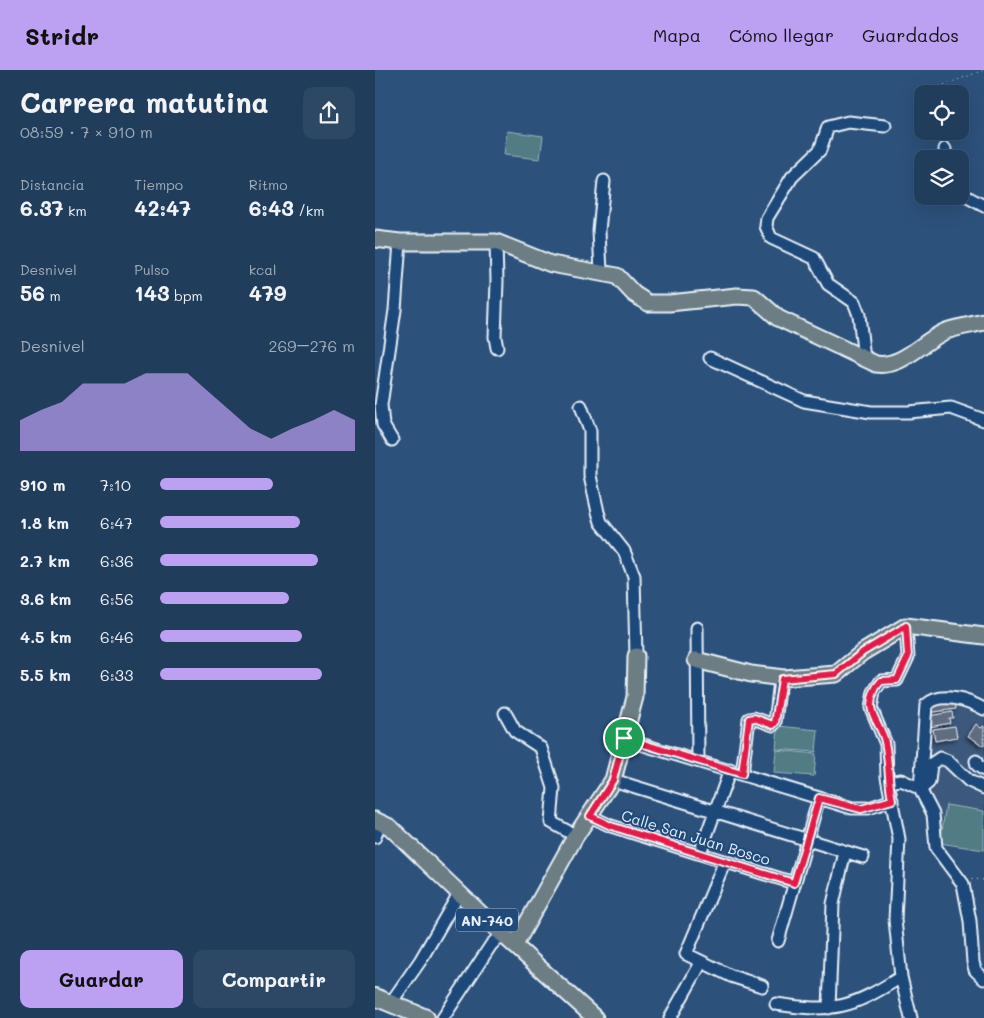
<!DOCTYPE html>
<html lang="es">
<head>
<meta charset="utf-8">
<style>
	:root { --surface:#213d5c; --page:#2d4865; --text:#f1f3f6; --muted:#a2aebb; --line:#3e5672; --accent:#bca0f2 }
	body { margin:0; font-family:Mali,sans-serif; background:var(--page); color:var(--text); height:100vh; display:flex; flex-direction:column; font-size:19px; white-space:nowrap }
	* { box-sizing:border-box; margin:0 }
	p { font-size:16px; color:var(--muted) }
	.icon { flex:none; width:28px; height:28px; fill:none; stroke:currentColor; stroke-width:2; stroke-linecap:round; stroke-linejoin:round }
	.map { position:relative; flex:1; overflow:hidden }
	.panel { display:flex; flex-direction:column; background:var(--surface); width:375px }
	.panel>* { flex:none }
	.controls { position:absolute; left:539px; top:15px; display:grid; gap:10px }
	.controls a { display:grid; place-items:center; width:55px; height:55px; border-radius:10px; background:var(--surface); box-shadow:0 5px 20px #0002,0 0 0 1px var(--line); font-size:25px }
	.pin { position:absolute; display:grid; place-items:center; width:42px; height:42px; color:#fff; margin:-21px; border:2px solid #fff; border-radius:50%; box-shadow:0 1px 5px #0007 }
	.round { display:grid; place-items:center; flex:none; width:52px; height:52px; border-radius:10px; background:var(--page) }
	.head { display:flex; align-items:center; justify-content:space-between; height:85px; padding:0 20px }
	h1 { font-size:28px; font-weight:700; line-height:38px }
	.figures { display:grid; grid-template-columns:repeat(3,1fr); gap:8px; height:85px; padding:5px 20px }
	.figures div { display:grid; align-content:center }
	.figures b { font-size:21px; font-weight:700 }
	.figures small { font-size:14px; font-weight:400 }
	.figures p { font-size:14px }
	.chart { height:140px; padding:10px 20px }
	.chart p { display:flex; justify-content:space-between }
	.chart svg { width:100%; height:90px; margin-top:5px; fill:var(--accent); opacity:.7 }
	.cta { display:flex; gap:10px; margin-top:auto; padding:10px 20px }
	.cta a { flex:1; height:58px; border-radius:10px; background:var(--accent); color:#111; font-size:20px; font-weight:700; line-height:58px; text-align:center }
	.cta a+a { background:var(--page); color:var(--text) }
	ul { padding:0 20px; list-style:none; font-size:16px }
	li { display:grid; grid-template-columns:80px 60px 1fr; align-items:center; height:38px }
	li i { height:12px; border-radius:6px; background:var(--accent) }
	header { display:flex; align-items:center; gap:30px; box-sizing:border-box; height:70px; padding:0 25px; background:var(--accent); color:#111 }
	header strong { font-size:24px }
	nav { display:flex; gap:28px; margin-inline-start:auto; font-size:18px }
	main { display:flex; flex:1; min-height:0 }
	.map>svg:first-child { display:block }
	.built { fill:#3c597d }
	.green { fill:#517b83; stroke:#9cb6be }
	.building { fill:#616d81; stroke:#e8f1f8; filter:url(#shadow) }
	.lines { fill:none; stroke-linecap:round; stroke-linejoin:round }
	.minor-casing { stroke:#e8f1f8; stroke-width:15 }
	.major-casing { stroke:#e8f1f8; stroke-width:19 }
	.highway-casing { stroke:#e8f1f8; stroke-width:20 }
	.path { stroke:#e8f1f8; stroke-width:1; stroke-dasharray:1 4; stroke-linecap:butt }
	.minor { stroke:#1f4a7a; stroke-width:11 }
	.major { stroke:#6c7e84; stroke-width:15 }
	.highway { stroke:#6c7e84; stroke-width:16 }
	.route-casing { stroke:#fff; stroke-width:10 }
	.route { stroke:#e11d48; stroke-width:6 }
	.labels { text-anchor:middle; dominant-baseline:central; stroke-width:4; stroke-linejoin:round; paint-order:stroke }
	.shield { fill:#1f4a7a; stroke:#acbfd2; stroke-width:1 }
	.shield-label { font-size:14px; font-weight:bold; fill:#e8f1f8 }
	.street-label { font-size:15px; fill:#e8f1f8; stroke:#1f4a7a }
</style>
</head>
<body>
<header>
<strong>Stridr</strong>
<nav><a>Mapa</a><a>Cómo llegar</a><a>Guardados</a></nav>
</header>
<main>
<section class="panel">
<div class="head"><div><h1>Carrera matutina</h1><p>08:59 · 7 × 910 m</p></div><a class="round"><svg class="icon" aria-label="share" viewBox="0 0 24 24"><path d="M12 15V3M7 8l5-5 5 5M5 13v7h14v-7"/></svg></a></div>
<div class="figures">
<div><p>Distancia</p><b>6.37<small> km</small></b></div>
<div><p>Tiempo</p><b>42:47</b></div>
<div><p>Ritmo</p><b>6:43<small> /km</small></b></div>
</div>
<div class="figures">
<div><p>Desnivel</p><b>56<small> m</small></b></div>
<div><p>Pulso</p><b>143<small> bpm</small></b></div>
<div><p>kcal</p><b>479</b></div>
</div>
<div class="chart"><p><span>Desnivel</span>269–276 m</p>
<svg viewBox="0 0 160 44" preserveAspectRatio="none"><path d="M0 44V29L10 24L20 20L30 11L40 11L50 11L60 6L70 6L80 6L90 15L100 24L110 33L120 38L130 33L140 29L150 24L160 29V44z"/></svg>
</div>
<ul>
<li><b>910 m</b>7:10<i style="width:58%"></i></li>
<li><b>1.8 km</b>6:47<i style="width:72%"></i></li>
<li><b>2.7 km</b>6:36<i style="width:81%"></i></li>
<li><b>3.6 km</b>6:56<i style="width:66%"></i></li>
<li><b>4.5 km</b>6:46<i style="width:73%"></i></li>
<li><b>5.5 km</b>6:33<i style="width:83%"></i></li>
</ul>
<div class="cta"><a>Guardar</a><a>Compartir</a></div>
</section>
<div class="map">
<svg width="609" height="948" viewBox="0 0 609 948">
	<defs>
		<filter id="shadow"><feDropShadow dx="-2" dy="2" stdDeviation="2.5" flood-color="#0009"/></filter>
	</defs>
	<rect width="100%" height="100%" fill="#2c517b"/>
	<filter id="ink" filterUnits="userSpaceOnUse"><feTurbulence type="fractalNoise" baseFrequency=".02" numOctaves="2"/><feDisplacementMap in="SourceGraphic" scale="10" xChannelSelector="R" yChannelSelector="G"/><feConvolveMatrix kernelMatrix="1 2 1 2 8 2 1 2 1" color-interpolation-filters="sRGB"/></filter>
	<g filter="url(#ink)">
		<path class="built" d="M579,631L609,641V781L562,773L551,725L550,643Z"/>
		<path class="green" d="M132,61L168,66L165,89L129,85Z
			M403,656L443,660L441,682L401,679Z
			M401,680L441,684L439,706L399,703Z
			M571,735L609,741V780L565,773Z"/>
		<path class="building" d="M580,632L581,639L552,643L554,635Z
			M577,642L578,648H574L575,653L555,657L553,646Z
			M601,654L606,658L609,656V676L593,666Z
			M580,656L582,667L560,671L558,659Z"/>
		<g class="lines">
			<defs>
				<path id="minor" d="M570,79L571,89
					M585,123L609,136
					M121,172L122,211L120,267L122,278
					M226,202L224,161L229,111
					M335,288L429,331L496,342H534L576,338L609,350
					M489,289L484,245L479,232L453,214L439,188L396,168L391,156L392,148L417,107L445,80L453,57L473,52L510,56
					M206,336L215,361V406L223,442L226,452L249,481L259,506L261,586
					M17,370L8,355L6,335L20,240L25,172
					M531,556L533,587L522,610L506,611L499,622L496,638L511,674L512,707L524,769L520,850L526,907L536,948
					M322,558L323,691
					M609,639C593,630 566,621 551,635L545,719L558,744L561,778L588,814L595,851L598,892L600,900L609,909
					M130,643L140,661L166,678L179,718L176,752L201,766
					M249,669L477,738H494L517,730
					M601,691L602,695L609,700
					M367,704L374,649L379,648L398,655L400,653L405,611L409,608
					M238,710L488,787
					M513,712L526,710L546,719L554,712L556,694L565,688L573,691L594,711L609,718
					M215,746L236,756L419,813
					M0,767L5,752
					M325,783L355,700
					M350,791L311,884L356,906L387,916
					M403,871L444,728
					M15,934L45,891L85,822
					M401,934C460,943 476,938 526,907
					M454,938L458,834L470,782
					M68,948L116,875L127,864
					M295,948L326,893"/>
				<path id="major" d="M0,169L25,172H121L176,194L242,206L259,224L273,233H294L362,226L379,227L403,248L501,294C528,298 547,271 571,261C583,257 597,255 609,252
					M321,590L376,604L409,608L461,604L488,582L531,556L609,566
					M0,750L15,757L127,864L220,948
					M140,875L200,767L238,710L260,627L261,586"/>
				<path id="highway" d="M0,927L51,948"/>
			</defs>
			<use href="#minor" class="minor-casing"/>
			<use href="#major" class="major-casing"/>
			<use href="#highway" class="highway-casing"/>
			<path class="path" d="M555,20L609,0
				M597,809L609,810"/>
			<use href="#minor" class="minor"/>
			<use href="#major" class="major"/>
			<use href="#highway" class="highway"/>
		</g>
	</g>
	<g class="lines" filter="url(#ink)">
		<defs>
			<path id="route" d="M531,556L533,587L522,610L506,611C500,617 496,627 496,636C497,648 508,660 510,672C514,691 513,711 517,730L486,739L444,728L419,813L236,756L215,746L238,710L249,668L367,704L374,649L379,648L398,655L400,653L407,609L461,604L488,582Z"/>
		</defs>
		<use href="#route" class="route-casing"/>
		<use href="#route" class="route"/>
	</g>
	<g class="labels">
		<rect class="shield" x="81" y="838.5" width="62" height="23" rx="4"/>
		<g class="shield-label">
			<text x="112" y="850">AN-740</text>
		</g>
		<g class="street-label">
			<text transform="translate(321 767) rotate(17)">Calle San Juan Bosco</text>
		</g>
	</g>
</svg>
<div class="controls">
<a><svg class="icon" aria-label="locate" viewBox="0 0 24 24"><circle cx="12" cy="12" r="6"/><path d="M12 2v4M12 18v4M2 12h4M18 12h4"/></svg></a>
<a><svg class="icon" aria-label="layers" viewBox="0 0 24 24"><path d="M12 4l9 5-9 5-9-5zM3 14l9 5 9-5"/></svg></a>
</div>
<div class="pin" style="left:249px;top:668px;background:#1e9e55"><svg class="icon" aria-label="arrive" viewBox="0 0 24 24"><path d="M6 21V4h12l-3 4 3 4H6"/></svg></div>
</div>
</main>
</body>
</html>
